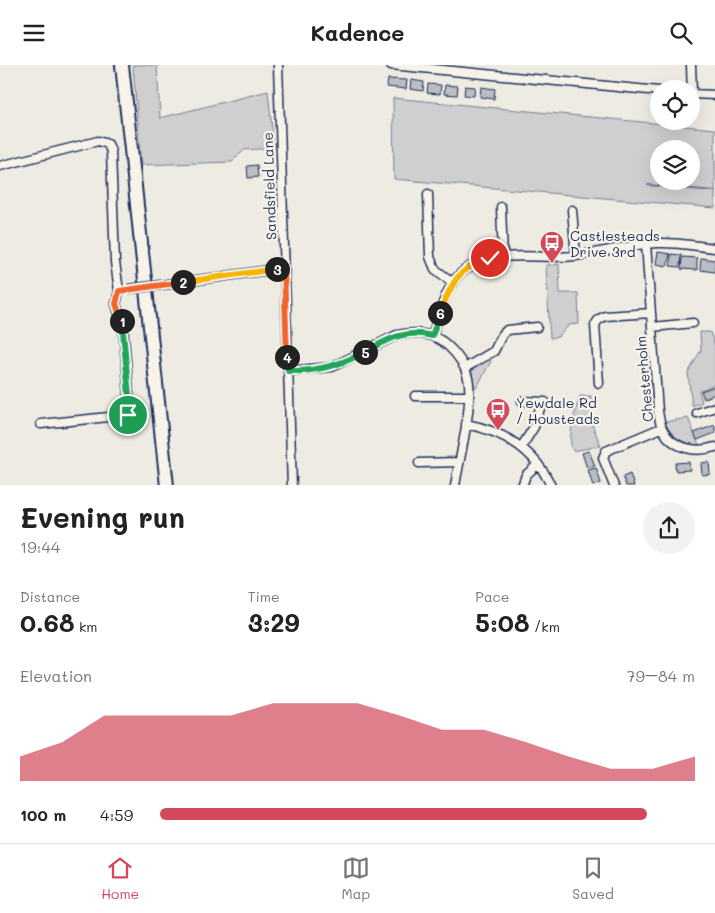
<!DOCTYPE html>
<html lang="en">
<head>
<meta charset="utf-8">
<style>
	:root { --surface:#fff; --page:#f2f2f2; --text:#222; --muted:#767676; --line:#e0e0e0; --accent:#d1495b }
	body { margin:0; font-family:Mali,sans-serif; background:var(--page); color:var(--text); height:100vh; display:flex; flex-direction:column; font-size:19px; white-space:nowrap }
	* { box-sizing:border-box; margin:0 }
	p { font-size:16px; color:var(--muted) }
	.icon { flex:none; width:28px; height:28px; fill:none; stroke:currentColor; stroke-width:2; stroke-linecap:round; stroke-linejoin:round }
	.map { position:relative; height:420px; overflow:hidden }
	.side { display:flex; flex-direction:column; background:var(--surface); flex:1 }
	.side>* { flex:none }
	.fabs { position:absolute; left:650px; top:15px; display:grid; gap:10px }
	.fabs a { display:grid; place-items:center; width:50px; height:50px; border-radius:50%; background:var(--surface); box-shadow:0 5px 20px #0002; font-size:25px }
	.pin { position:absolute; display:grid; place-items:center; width:42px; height:42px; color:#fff; margin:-21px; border:2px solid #fff; border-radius:50%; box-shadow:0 1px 5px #0007 }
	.km { position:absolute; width:25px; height:25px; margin:-12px; border-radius:50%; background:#222; color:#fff; font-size:14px; line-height:25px; text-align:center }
	.round { display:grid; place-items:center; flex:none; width:52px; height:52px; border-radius:26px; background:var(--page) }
	.head { display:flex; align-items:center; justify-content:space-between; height:85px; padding:0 20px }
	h1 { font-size:28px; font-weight:800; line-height:38px }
	.figures { display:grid; grid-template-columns:repeat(3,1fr); gap:8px; height:85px; padding:5px 20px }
	.figures div { display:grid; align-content:center }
	.figures b { font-size:25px; font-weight:800 }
	.figures small { font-size:14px; font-weight:400 }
	.figures p { font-size:14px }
	.chart { height:140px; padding:10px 20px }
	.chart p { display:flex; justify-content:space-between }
	.chart svg { width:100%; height:90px; margin-top:5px; fill:var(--accent); opacity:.7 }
	ul { padding:0 20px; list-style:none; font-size:16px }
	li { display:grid; grid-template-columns:80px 60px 1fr; align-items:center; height:38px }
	li i { height:12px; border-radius:6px; background:var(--accent) }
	header { display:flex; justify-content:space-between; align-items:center; height:65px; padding:0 20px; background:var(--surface); font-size:22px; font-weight:800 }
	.tab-bar { display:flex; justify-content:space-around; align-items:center; height:70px; border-top:1px solid var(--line); background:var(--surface); font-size:14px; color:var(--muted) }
	.tab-bar a { display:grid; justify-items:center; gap:2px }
	.tab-bar .current { color:var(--accent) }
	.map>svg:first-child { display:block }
	.green { fill:#cfcfcf; stroke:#757f96; fill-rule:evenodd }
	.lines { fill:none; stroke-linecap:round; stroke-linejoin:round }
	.stream { stroke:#6e7992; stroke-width:2 }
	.building { fill:#babdc2; stroke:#1b2f5e }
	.minor-casing { stroke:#1b2f5e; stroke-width:11 }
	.trunk-casing { stroke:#1b2f5e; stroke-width:16 }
	.minor { stroke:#f7f3e8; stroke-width:8 }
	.trunk { stroke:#f7f3e8; stroke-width:12 }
	.minor-bridge-casing { stroke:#1b2f5e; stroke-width:11; stroke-linecap:butt }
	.minor-bridge { stroke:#f7f3e8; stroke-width:8 }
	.split-1-casing { stroke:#fff; stroke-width:10 }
	.split-2-casing { stroke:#fff; stroke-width:10 }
	.split-3-casing { stroke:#fff; stroke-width:10 }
	.split-4-casing { stroke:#fff; stroke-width:10 }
	.split-5-casing { stroke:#fff; stroke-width:10 }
	.split-6-casing { stroke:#fff; stroke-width:10 }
	.split-7-casing { stroke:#fff; stroke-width:10 }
	.split-1 { stroke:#22a559; stroke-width:6 }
	.split-2 { stroke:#f0652b; stroke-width:6 }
	.split-3 { stroke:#f5b400; stroke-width:6 }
	.split-4 { stroke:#f0652b; stroke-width:6 }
	.split-5 { stroke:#22a559; stroke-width:6 }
	.split-6 { stroke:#22a559; stroke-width:6 }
	.split-7 { stroke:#f5b400; stroke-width:6 }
	.labels { text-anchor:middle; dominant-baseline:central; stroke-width:4.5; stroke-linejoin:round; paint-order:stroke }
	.street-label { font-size:14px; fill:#1b2f5e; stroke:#f7f3e8 }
	.poi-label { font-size:14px; fill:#1b2f5e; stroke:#f7f3e8; text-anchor:start }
</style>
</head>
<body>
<header><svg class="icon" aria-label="menu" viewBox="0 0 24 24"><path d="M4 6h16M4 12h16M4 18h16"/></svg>Kadence<svg class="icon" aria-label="search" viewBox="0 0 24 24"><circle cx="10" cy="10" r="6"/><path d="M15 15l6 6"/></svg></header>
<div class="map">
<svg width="715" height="421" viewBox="0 0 715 421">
	<rect width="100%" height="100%" fill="#eeebe2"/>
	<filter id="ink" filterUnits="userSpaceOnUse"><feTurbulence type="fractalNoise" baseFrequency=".02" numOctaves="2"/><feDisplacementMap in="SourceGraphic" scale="10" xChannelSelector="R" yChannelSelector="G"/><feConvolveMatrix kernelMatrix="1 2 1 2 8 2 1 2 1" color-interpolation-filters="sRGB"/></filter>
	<g filter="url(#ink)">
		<path class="green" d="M133,0H157L160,53L268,26L274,83L244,85L232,97L141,100Z
			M393,33L715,64V143L394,114ZM659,84H691V116H659Z
			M559,199L560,228H578L579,259L569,260L558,272L550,273L546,200Z
			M700,267H710L715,281V319L699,326L702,337L692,341L688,308L701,285Z
			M487,295L491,296L477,322L473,321L472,304Z
			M580,331H591L593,362L601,381L573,386C566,374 576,344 580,331Z
			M688,353L699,380C682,380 672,371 664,357Z"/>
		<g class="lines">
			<path class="stream" d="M648,120L715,126"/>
		</g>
		<path class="building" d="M388,14L407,15L406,24L387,22Z
			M411,15L424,17L423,26L410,24Z
			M428,19L441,20L440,29L427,28Z
			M445,20L458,21L457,30L444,29Z
			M465,21L475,22L474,31L464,30Z
			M481,22L495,24L494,34L480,32Z
			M257,100L258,112L248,113L247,101Z
			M658,187L670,189L667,201L656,199Z
			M671,189L681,190L680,202L670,201Z
			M682,192L697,193V205L681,204Z
			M701,193L715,195V207L700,205Z
			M715,321V329L704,334L701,326Z
			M715,360V368L697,375L694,368Z
			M589,386L595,401L587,403L582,388Z
			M689,397L690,405L676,406L675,398Z
			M709,397L710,409L702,410L701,398Z
			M596,403L601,418L593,421L588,405Z
			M630,409L634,421H626L623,412Z"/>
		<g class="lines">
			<defs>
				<path id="minor" d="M278,0L292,421
					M391,0L659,26
					M691,0L692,29
					M691,29L715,30
					M0,101L98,76L108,79L111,87L115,197L119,226L116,239L123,261L130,341L128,350L41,359
					M428,129L430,192L435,204L452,217
					M501,142L503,192
					M572,145L576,191
					M646,179L658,346C659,352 660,360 663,365C673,384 696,388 715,382
					M169,219L284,203
					M652,262L693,258
					M432,271C440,249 446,217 466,204C496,183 540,195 575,191C603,188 629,179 658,178C677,177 696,181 715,183
					M465,303L494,286L502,270L507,265L537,262
					M288,306L332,302L397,270C415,266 435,268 448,281C458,290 465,300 468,313C474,337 459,395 455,421
					M599,318L595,260L599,254L605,251L651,248
					M415,331H469
					M522,336L545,337
					M697,348L715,342
					M466,359C503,366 535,385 551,421
					M522,381L534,362L542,337
					M419,398L459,397
					M522,421L526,410L538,399
					M614,421L603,393L606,386L661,363"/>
				<path id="trunk" d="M122,0L167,421"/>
			</defs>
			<use href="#minor" class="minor-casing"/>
			<use href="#trunk" class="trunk-casing"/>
			<use href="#minor" class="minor"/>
			<use href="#trunk" class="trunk"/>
			<defs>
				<path id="minor-bridge" d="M128,224L169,219"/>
			</defs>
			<use href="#minor-bridge" class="minor-bridge-casing"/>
			<use href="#minor-bridge" class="minor-bridge"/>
		</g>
	</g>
	<g class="lines" filter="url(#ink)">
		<defs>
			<path id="split-1" d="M122,256L130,341L128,350"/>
			<path id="split-2" d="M122,256L116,239L119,226L183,217"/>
			<path id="split-3" d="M183,217L277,204"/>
			<path id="split-4" d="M277,204H284L287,292"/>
			<path id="split-5" d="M287,292L288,306C315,307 341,300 365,287"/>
			<path id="split-6" d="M365,287C388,274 405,264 432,271L440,248"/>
			<path id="split-7" d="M440,248C452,218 457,203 490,193"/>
		</defs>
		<use href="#split-1" class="split-1-casing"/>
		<use href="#split-2" class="split-2-casing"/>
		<use href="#split-3" class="split-3-casing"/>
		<use href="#split-4" class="split-4-casing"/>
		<use href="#split-5" class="split-5-casing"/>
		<use href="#split-6" class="split-6-casing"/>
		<use href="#split-7" class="split-7-casing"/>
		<use href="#split-1" class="split-1"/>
		<use href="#split-2" class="split-2"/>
		<use href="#split-3" class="split-3"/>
		<use href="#split-4" class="split-4"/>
		<use href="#split-5" class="split-5"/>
		<use href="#split-6" class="split-6"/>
		<use href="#split-7" class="split-7"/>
	</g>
	<defs>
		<symbol id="bus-pin" viewBox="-11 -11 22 30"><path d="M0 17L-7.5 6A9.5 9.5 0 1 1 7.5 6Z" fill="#d1495b" stroke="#f7f3e8"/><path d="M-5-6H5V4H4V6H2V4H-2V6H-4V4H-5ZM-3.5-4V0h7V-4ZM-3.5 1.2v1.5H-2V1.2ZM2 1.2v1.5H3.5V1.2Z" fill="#fff"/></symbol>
	</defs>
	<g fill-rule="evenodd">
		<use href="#bus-pin" x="538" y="164" width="28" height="38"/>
		<use href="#bus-pin" x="484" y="331" width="28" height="38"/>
	</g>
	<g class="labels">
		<g class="street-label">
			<text transform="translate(269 121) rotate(-92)">Sandsfield Lane</text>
			<text transform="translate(644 314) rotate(-95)">Chesterholm</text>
		</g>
		<g class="poi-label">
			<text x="570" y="170">Castlesteads<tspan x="570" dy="16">Drive 3rd</tspan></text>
			<text x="516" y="337">Yewdale Rd<tspan x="516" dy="16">/ Housteads</tspan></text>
		</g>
	</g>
</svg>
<div class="fabs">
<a><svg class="icon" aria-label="locate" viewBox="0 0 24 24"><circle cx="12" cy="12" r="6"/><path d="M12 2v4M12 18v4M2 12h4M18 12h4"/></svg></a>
<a><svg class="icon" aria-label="layers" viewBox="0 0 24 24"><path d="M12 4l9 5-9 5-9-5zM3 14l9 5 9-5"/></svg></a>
</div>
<div class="pin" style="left:128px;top:350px;background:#1e9e55"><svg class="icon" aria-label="arrive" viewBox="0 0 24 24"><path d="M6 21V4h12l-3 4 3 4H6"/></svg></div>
<div class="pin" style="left:490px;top:193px;background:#d93025"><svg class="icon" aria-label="check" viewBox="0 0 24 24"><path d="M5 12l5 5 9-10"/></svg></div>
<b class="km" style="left:122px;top:256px">1</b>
<b class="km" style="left:183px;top:217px">2</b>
<b class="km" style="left:277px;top:204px">3</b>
<b class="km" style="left:287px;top:292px">4</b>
<b class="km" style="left:365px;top:287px">5</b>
<b class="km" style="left:440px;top:248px">6</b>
</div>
<section class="side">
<div class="head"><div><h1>Evening run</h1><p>19:44</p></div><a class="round"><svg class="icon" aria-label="share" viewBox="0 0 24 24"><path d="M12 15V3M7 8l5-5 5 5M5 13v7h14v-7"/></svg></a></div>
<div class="figures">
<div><p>Distance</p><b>0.68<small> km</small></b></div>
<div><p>Time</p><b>3:29</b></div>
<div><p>Pace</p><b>5:08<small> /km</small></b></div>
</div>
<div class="chart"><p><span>Elevation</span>79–84 m</p>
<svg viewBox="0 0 160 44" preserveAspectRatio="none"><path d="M0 44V32L10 25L20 12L30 12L40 12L50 12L60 6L70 6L80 6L90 12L100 19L110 19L120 25L130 32L140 38L150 38L160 32V44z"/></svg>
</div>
<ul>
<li><b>100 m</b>4:59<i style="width:91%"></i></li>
</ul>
</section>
<nav class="tab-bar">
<a class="current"><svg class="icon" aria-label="home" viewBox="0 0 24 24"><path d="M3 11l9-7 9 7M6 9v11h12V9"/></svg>Home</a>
<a><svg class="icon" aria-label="map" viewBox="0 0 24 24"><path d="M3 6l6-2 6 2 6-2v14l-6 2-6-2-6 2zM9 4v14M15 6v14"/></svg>Map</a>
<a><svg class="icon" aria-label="saved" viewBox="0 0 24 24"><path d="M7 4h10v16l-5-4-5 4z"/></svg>Saved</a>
</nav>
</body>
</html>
